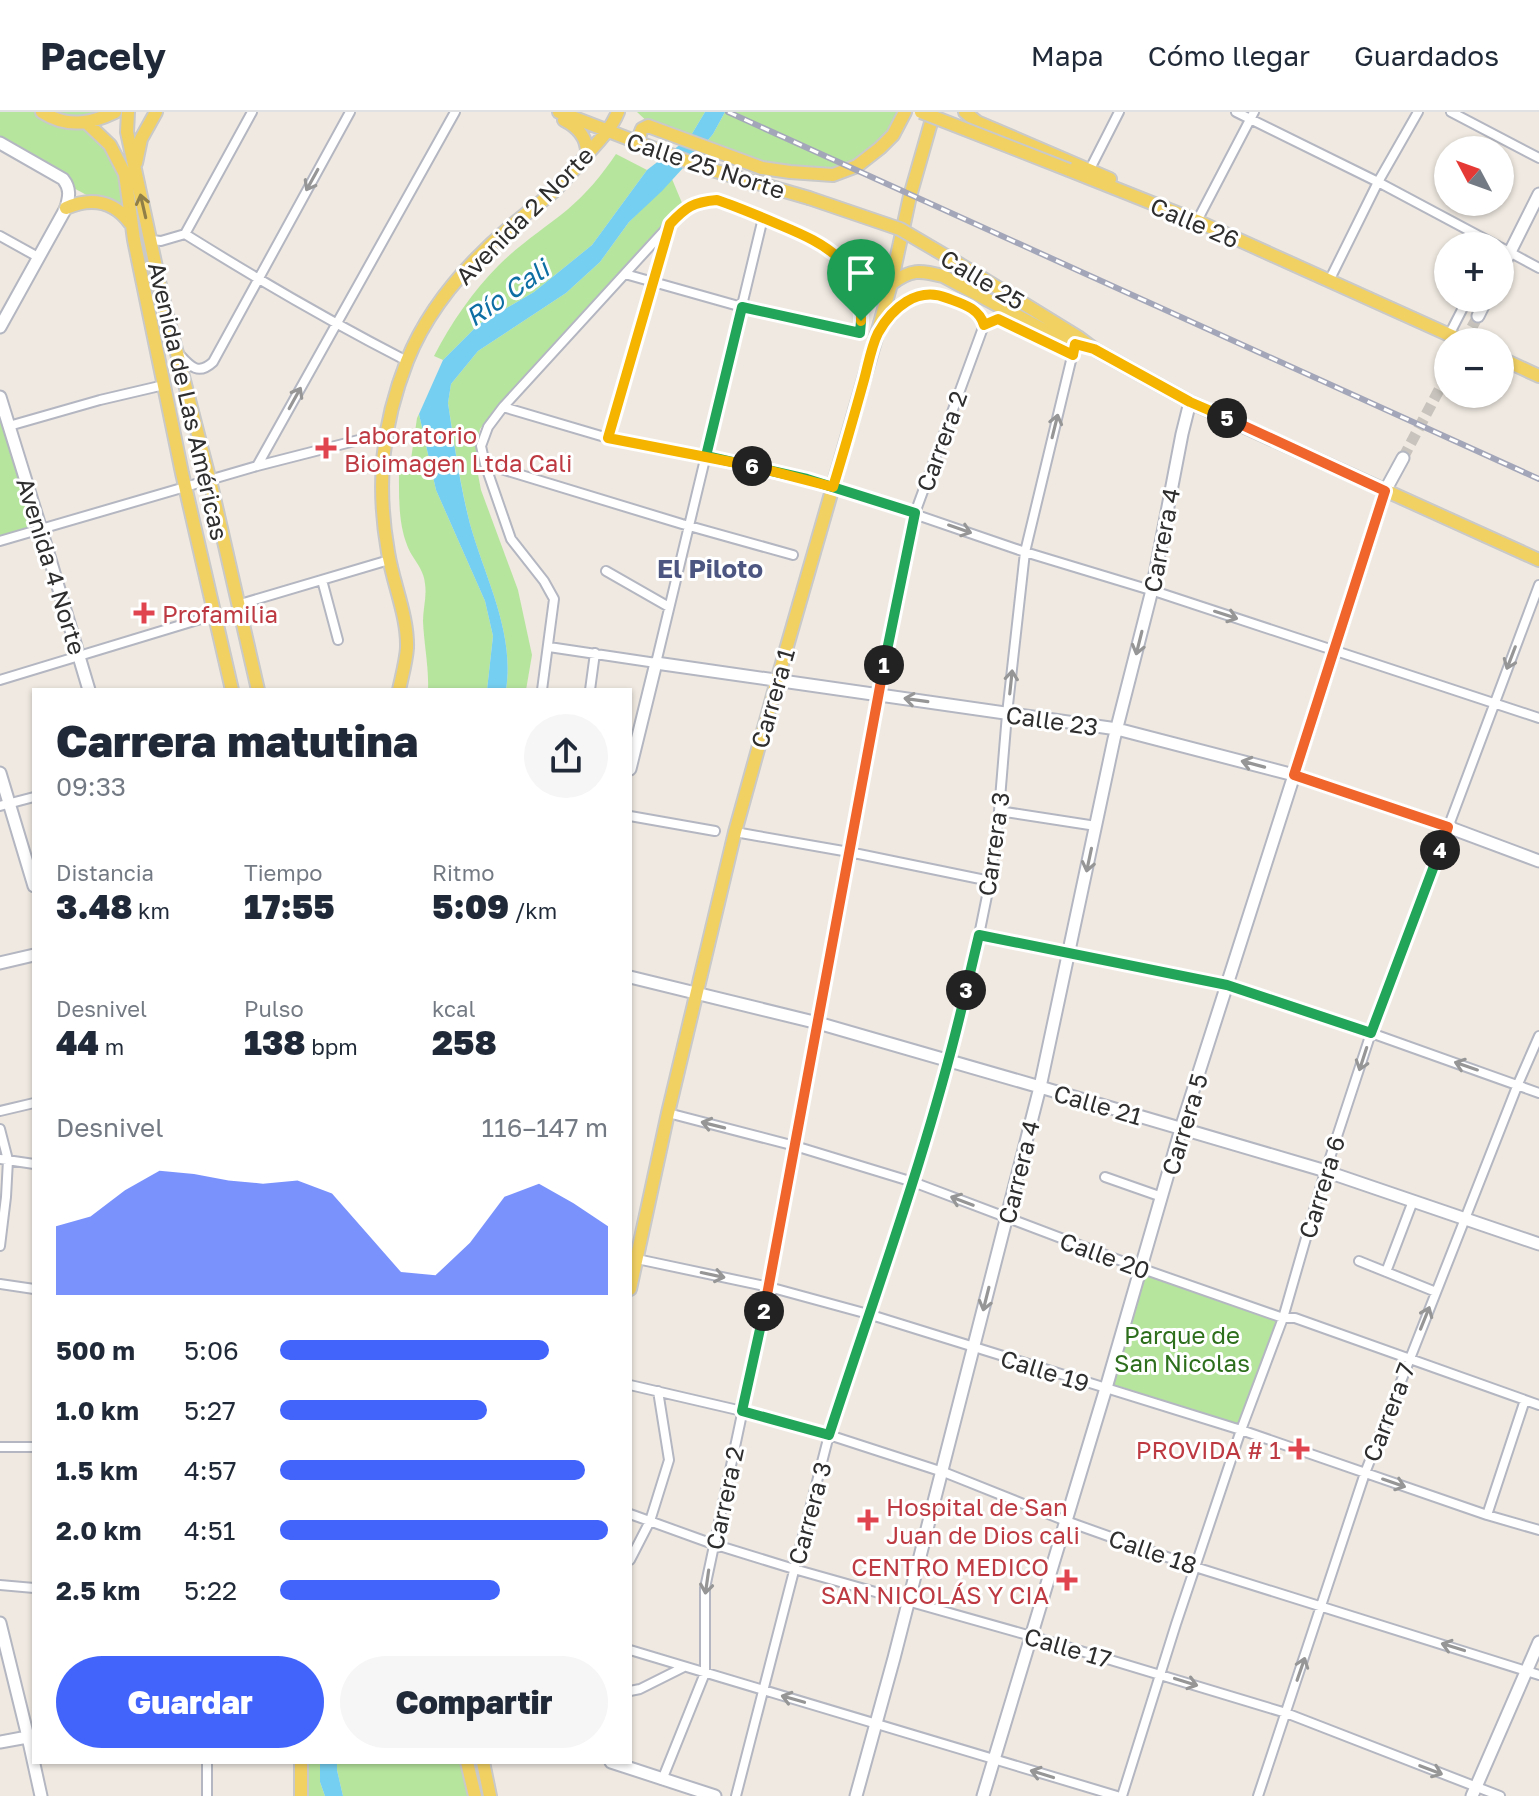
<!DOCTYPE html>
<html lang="es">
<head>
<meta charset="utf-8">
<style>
	:root { --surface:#fff; --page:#f6f6f7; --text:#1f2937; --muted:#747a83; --line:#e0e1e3; --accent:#4264fb }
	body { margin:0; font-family:"Golos Text",sans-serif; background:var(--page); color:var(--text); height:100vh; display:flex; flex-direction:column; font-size:30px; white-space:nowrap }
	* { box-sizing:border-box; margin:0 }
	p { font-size:26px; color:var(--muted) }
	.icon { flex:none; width:44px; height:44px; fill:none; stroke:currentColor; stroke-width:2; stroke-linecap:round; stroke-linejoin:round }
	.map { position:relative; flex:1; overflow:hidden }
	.sheet { position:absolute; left:32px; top:576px; width:600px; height:1076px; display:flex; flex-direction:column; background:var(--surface); border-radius:0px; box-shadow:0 2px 6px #0004 }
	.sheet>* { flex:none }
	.needle { width:52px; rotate:311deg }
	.fabs { position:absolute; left:1434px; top:24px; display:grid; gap:16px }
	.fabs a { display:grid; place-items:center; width:80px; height:80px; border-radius:50%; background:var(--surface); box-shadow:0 2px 6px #0004; font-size:40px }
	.pin { position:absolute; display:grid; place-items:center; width:68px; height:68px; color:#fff; margin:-82px -34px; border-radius:50% 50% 50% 0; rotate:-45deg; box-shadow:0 0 8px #0007 }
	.pin .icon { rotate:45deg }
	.km { position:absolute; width:40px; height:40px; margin:-20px; border-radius:50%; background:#222; color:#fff; font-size:22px; line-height:40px; text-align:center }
	.round { display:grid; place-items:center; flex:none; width:84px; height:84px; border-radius:42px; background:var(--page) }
	.headline { display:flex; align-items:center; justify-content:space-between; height:136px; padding:0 24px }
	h1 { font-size:44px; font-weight:800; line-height:60px }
	.stats { display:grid; grid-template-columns:repeat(3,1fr); gap:12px; height:136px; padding:8px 24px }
	.stats div { display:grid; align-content:center }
	.stats b { font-size:34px; font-weight:800 }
	.stats small { font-size:22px; font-weight:400 }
	.stats p { font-size:22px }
	.chart { height:224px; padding:16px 24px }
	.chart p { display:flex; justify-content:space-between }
	.chart svg { width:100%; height:144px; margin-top:8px; fill:var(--accent); opacity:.7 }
	.primary-button { display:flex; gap:16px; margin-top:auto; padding:16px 24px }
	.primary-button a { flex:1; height:92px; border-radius:48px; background:var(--accent); color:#fff; font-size:32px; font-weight:800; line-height:92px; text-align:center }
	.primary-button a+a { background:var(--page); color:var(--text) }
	ul { padding:0 24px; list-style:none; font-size:26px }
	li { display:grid; grid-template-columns:128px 96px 1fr; align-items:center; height:60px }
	li i { height:20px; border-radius:10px; background:var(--accent) }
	header { display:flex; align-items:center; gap:48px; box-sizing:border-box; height:112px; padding:0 40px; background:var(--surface); border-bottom:2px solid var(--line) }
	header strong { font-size:38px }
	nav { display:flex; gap:44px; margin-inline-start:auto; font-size:28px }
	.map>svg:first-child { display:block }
	.green { fill:#b6e59e }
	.water { fill:#75cff0 }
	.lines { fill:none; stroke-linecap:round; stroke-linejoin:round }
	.secondary-tunnel { stroke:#c8c4bd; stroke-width:11; stroke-dasharray:11 5.5; stroke-linecap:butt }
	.street-casing { stroke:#b4b7c1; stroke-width:12 }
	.secondary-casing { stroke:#b4b7c1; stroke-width:15 }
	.primary-casing { stroke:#c9c9c9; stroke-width:16 }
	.street { stroke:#fff; stroke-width:8 }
	.secondary { stroke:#fff; stroke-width:11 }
	.primary { stroke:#f2d163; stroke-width:12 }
	.rail-casing { stroke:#a3a6b8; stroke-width:6 }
	.rail { stroke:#fff; stroke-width:3; stroke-dasharray:9; stroke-linecap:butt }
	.primary-bridge-casing { stroke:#c9c9c9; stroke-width:16; stroke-linecap:butt }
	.primary-bridge { stroke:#f2d163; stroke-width:12 }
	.oneway { stroke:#969696 }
	.oneway2 { stroke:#908048 }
	.split-1-casing { stroke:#fff; stroke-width:16 }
	.split-2-casing { stroke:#fff; stroke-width:16 }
	.split-3-casing { stroke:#fff; stroke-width:16 }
	.split-4-casing { stroke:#fff; stroke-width:16 }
	.split-5-casing { stroke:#fff; stroke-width:16 }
	.split-6-casing { stroke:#fff; stroke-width:16 }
	.split-7-casing { stroke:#fff; stroke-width:16 }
	.split-1 { stroke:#22a559; stroke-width:10 }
	.split-2 { stroke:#f0652b; stroke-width:10 }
	.split-3 { stroke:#22a559; stroke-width:10 }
	.split-4 { stroke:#22a559; stroke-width:10 }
	.split-5 { stroke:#f0652b; stroke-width:10 }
	.split-6 { stroke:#f5b400; stroke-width:10 }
	.split-7 { stroke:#f5b400; stroke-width:10 }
	.health-dot { fill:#e0444e; stroke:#fff; stroke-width:3 }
	.labels { text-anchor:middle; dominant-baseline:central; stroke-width:6; stroke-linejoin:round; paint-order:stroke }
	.street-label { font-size:24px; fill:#2e2e2e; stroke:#fff }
	.health-label { font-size:24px; fill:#be3a42; stroke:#fff; text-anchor:start }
	.park-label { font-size:24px; fill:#2c6e1b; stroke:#fff }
	.water-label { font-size:26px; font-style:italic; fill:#0d6fa3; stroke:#fff }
	.neighbourhood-label { font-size:26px; font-weight:bold; fill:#4d5680; stroke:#fff }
</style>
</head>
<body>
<header>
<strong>Pacely</strong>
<nav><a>Mapa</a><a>Cómo llegar</a><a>Guardados</a></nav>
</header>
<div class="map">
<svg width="1539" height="1684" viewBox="0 0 1539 1684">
	<rect width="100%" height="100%" fill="#efe9e1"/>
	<path class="green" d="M0,0H115L88,11L117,44L132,114L122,102L68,73L0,31Z
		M637,0H705L690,25L650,12Z
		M725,0H904L902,7L848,59L790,60L704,33L713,22Z
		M616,42L647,58L592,133L534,180L479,212L443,248L434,244C451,211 473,179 499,153C520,132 545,116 567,98C586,82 602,63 616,42Z
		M672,67L682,91L499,292L480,317L476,336V352L481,378L518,478L532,543L526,578H506C515,520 485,466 470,412C460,372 454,330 448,291L451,272L478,239L566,181L600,150L629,110Z
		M0,285L41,416L0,429Z
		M419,302L436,378L485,489L493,524L487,578H428C429,555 424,533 423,509C423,497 427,484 425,472C424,456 412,447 407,433C398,410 399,383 399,358L406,357L410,354L417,306Z
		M1140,1156L1283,1206L1241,1318L1106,1276Z
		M301,1650H320V1670L325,1684H301Z
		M337,1650H467L475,1684H343L337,1658Z"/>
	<path class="water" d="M705,0H725L713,22L704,33L662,79L629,110L600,150L566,181L478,239L451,272L448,291C454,331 460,373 470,412C485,466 515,520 506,578H487L493,524L485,489L436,378L419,302L443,248L479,212L534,180L592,133L647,58L690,25Z
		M320,1650H337V1658L343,1684H325L320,1670Z"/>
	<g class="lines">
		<path class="secondary-tunnel" d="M1464,230L1478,204
			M1403,346L1448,261"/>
		<defs>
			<path id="street" d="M1236,0L1378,70L1498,134
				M1451,0L1539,46
				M1090,57L1119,0
				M1197,109L1254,0
				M185,122L252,0
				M0,124L38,145
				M151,128L161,129L185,122C257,167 331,210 407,249
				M1500,135L1539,156
				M1329,169L1378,70L1418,0
				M984,213L998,207L1073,243
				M1449,223L1468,186
				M179,242C190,254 198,264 213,250L350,0
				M503,295L608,326L706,344L807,367L841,377L1025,440L1157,480L1539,606
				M9,314L100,288L164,273
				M608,326L668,117
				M485,352L682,412L793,443
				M257,354L455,0
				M0,429L257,354L386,321
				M606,459L669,495
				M322,468L338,528
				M237,493L389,448
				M549,535L656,551L763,106
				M0,568L214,503
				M542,578L554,487L544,469L511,427L485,352L481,334L488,315L503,295L685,96C694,92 704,88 715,88C732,90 809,123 824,133C834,140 843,150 850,161C862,179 861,200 860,221L742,195L625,162
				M590,578L595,541
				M0,694L34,685
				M999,699L1096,714
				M630,704L715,719
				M735,720L849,740L990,769
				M979,823L1227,873L1371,921L1539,981
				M0,999L34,991
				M668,1001L795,1034L913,1070L1140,1156L1283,1206H1295L1539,1293
				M0,1017L8,1048L6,1085L0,1134
				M0,1047L34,1052
				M1105,1065L1162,1085
				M637,1147L769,1175L868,1202L1241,1318L1487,1403L1539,1418
				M1359,1149L1436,1180
				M1386,1160L1413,1089
				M0,1172L34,1177
				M630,1273L742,1299L829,1323L946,1361L1066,1409L1195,1455L1539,1563
				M0,1335H34
				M630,1402L713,1432L794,1457L1031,1524L1286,1601L1500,1684
				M1487,1403L1525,1288
				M630,1448L650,1409L669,1348L658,1279
				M0,1473L34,1476
				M630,1538L1117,1684
				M630,1579L640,1577L684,1555
				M207,1650V1684
				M662,1668L705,1561V1476L769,1175L878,583L915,401L984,213L981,204L976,198L942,184L929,182L916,184L904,190L880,219
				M736,1684L829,1323L913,1070L951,943L979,823L990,769L999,699L1007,602L1025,440L1075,232
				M1122,1684L1176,1512L1241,1318L1283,1206L1323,1067L1371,921L1539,473
				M1258,1684L1365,1361L1518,972L1539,924"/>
			<path id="secondary" d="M0,31L63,67C71,77 69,85 66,96L0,215
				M1500,160L1539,82
				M1478,204L1487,186
				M0,285L43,424L89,578
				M630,657L656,551L1117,617L1294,663L1448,715L1539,749
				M0,661L34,774
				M0,851L34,843
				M630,865L818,911L1040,975L1319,1057L1539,1132
				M0,1511L28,1625L41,1684
				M0,1630L33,1624
				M611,1650L715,1684
				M856,1684L894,1546L1040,975L1114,627L1152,478L1182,322L1190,290
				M983,1684L1106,1276L1183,1010L1385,379L1403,346
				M1472,1684L1539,1530"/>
			<path id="primary" d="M42,0C67,16 90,12 115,0
				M128,0L127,20L162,183L212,377L258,578
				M559,0L702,55L809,86
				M965,0L977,10L1110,67
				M564,8C578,15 588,27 587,43
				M87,11L110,33L125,62L134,128L182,361L232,578
				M637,30L642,17L648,14L762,56L790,60L833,63L857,54L880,36L893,23L905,0
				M136,51L141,27L156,0
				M1069,58L1197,109L1465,230
				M66,96C91,85 114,89 130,111
				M956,150L1078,225L1094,237L1190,290L1539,448
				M891,172C911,157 920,158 943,164L1042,217L1082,234
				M1500,246L1539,264
				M399,578C402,564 406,550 407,536C408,504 393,472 388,440C376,372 382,313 407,249C428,196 468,151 510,115C524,103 539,92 553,80C566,67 578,53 590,39C601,27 612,15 618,0
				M630,1177L668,1001L735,720L777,569L877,222L891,172L910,84L934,0
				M467,1650L475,1684
				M483,1650L490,1684
				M301,1684V1650"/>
		</defs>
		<use href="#street" class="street-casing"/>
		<use href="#secondary" class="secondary-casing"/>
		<use href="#primary" class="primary-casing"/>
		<use href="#street" class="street"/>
		<use href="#secondary" class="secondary"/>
		<use href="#primary" class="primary"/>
		<defs>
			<path id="rail" d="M728,0L1539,367"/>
		</defs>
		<use href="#rail" class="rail-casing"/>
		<use href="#rail" class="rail"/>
		<defs>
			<path id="primary-bridge" d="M921,0L1069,58
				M809,86L900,117L956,150"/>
		</defs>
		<use href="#primary-bridge" class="primary-bridge-casing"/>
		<use href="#primary-bridge" class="primary-bridge"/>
	</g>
	<defs><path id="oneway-shaft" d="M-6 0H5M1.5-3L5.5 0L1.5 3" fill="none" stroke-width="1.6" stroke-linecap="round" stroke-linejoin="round" transform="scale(2)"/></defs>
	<g class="oneway">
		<use href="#oneway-shaft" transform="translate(312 68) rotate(119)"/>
		<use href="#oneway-shaft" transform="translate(295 286) rotate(-61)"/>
		<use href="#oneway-shaft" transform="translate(1055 314) rotate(-76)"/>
		<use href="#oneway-shaft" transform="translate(960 417) rotate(19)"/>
		<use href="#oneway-shaft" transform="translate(1226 503) rotate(18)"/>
		<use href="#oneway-shaft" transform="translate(1139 531) rotate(104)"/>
		<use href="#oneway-shaft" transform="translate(1511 546) rotate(111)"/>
		<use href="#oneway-shaft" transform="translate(1011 570) rotate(-84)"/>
		<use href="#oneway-shaft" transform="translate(916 588) rotate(-172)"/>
		<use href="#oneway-shaft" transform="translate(1253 652) rotate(-165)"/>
		<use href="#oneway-shaft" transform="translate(1089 748) rotate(102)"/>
		<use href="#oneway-shaft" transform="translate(1363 947) rotate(108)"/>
		<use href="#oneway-shaft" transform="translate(1466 954) rotate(-161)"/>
		<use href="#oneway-shaft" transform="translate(713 1013) rotate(-166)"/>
		<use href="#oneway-shaft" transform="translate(962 1089) rotate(-159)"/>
		<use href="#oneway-shaft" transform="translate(713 1163) rotate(12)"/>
		<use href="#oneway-shaft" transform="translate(986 1187) rotate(104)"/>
		<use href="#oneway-shaft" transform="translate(1425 1206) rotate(-68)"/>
		<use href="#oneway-shaft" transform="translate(1394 1371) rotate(19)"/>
		<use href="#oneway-shaft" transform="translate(707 1470) rotate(98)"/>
		<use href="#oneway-shaft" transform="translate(1453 1535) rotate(-163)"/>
		<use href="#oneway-shaft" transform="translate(1301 1557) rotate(-71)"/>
		<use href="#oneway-shaft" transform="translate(1186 1570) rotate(17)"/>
		<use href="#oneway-shaft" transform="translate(793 1587) rotate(-164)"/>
		<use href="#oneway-shaft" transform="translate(1431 1658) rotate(21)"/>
		<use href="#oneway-shaft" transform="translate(1042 1662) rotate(-163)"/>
	</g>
	<use class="oneway2" href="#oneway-shaft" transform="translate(143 94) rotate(-103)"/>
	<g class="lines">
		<defs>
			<path id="split-1" d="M861,209L860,221L742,195L706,344L807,367L915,401L884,553"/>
			<path id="split-2" d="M764,1199L884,553"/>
			<path id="split-3" d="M764,1199L742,1299L829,1323C877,1176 931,1030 966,878"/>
			<path id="split-4" d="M966,878L979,823L1227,873L1371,921L1440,738"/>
			<path id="split-5" d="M1227,306L1385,379L1294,663L1448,715L1440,738"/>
			<path id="split-6" d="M752,354L833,375C844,339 854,304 864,268C868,254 871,235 878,221C892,196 917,174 947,186C963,192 979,196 984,213L998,207L1073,243L1075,232L1094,237L1190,290L1227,306"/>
			<path id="split-7" d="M752,354L608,326L670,112C686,95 693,90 717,88C738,95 759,104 780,113C828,133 862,150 861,209"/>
		</defs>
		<use href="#split-1" class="split-1-casing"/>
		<use href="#split-2" class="split-2-casing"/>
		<use href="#split-3" class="split-3-casing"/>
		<use href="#split-4" class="split-4-casing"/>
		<use href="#split-5" class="split-5-casing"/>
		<use href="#split-6" class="split-6-casing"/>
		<use href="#split-7" class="split-7-casing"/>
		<use href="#split-1" class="split-1"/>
		<use href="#split-2" class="split-2"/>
		<use href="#split-3" class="split-3"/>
		<use href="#split-4" class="split-4"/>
		<use href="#split-5" class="split-5"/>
		<use href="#split-6" class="split-6"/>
		<use href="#split-7" class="split-7"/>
	</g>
	<g class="health-dot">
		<path d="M322 324h8v8h8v8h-8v8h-8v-8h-8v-8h8z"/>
		<path d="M140 489h8v8h8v8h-8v8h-8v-8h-8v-8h8z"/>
		<path d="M1295 1325h8v8h8v8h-8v8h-8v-8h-8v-8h8z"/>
		<path d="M864 1396h8v8h8v8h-8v8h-8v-8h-8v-8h8z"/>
		<path d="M1063 1456h8v8h8v8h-8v8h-8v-8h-8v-8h8z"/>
	</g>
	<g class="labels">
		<g class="street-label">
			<text transform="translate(706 53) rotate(18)">Calle 25 Norte</text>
			<text transform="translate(524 103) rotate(-45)">Avenida 2 Norte</text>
			<text transform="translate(1195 110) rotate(23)">Calle 26</text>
			<text transform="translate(983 167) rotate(31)">Calle 25</text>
			<text transform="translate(189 289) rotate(77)">Avenida de Las Américas</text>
			<text transform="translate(941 329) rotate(-70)">Carrera 2</text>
			<text transform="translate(1161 428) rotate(-79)">Carrera 4</text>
			<text transform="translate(52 454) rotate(73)">Avenida 4 Norte</text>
			<text transform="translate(772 586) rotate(-74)">Carrera 1</text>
			<text transform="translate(1052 608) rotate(8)">Calle 23</text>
			<text transform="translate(993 732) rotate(-82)">Carrera 3</text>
			<text transform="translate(1098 992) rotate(16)">Calle 21</text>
			<text transform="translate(1184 1012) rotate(-73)">Carrera 5</text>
			<text transform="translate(1018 1060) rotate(-76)">Carrera 4</text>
			<text transform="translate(1321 1075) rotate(-73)">Carrera 6</text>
			<text transform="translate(1105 1143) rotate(20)">Calle 20</text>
			<text transform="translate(1045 1258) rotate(17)">Calle 19</text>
			<text transform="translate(1388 1300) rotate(-69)">Carrera 7</text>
			<text transform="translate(724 1386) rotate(-78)">Carrera 2</text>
			<text transform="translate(809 1401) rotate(-75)">Carrera 3</text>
			<text transform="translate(1153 1439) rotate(19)">Calle 18</text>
			<text transform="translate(1068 1535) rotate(16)">Calle 17</text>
		</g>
		<g class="health-label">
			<text x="344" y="322">Laboratorio<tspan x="344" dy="28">Bioimagen Ltda Cali</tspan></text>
			<text x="162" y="501">Profamilia</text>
			<text x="1281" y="1337" text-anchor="end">PROVIDA # 1</text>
			<text x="886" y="1394">Hospital de San<tspan x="886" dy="28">Juan de Dios cali</tspan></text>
			<text x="1049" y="1454" text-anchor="end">CENTRO MEDICO<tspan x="1049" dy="28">SAN NICOLÁS Y CIA</tspan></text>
		</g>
		<g class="park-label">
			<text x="1182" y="1222">Parque de<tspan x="1182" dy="28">San Nicolas</tspan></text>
		</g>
		<g class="water-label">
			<text transform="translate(507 181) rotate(-35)">Río Cali</text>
		</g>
		<g class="neighbourhood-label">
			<text x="710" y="456">El Piloto</text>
		</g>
	</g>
</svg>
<div class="fabs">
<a><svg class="needle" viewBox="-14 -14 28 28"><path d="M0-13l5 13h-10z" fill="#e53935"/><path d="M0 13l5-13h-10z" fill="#747a83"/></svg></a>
<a>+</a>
<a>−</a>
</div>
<div class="pin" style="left:861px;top:209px;background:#1e9e55"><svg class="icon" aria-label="arrive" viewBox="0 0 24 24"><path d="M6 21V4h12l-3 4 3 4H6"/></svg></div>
<b class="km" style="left:884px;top:553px">1</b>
<b class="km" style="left:764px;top:1199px">2</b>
<b class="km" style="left:966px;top:878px">3</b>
<b class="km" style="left:1440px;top:738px">4</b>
<b class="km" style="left:1227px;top:306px">5</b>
<b class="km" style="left:752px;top:354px">6</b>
<section class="sheet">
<div class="headline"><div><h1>Carrera matutina</h1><p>09:33</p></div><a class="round"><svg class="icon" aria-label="share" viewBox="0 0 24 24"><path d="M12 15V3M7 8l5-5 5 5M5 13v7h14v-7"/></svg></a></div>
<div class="stats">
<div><p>Distancia</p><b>3.48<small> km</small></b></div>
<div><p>Tiempo</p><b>17:55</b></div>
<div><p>Ritmo</p><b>5:09<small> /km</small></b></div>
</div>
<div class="stats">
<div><p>Desnivel</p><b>44<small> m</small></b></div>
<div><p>Pulso</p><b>138<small> bpm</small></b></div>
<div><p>kcal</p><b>258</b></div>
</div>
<div class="chart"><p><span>Desnivel</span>116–147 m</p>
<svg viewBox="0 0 160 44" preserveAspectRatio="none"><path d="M0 44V23L10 20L20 12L30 6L40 7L50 9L60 10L70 9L80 13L90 25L100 37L110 38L120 28L130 14L140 10L150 16L160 23V44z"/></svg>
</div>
<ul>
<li><b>500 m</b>5:06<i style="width:82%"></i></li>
<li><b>1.0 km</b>5:27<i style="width:63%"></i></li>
<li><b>1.5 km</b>4:57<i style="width:93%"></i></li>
<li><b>2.0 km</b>4:51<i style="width:100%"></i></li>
<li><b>2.5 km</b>5:22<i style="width:67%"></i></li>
</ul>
<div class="primary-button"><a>Guardar</a><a>Compartir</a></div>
</section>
</div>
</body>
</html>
